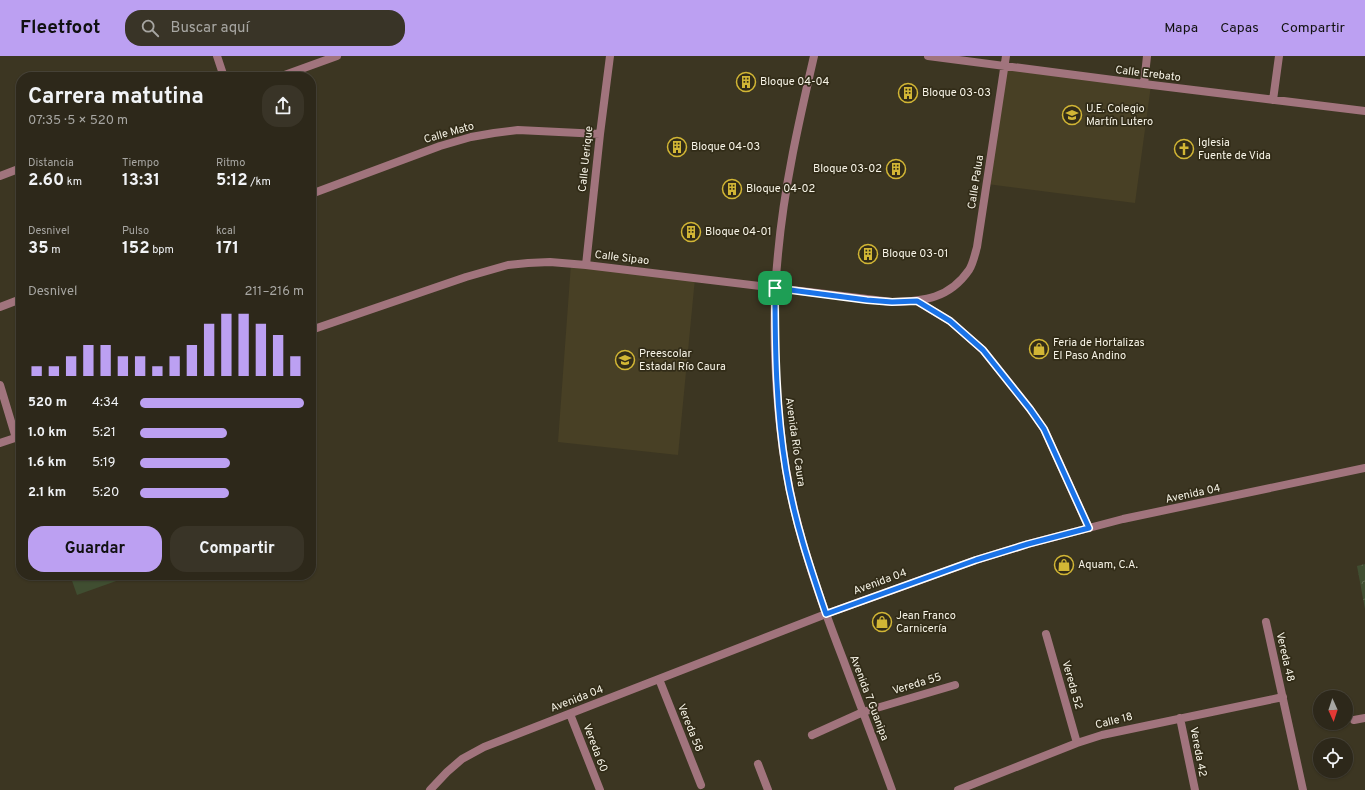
<!DOCTYPE html>
<html lang="es">
<head>
<meta charset="utf-8">
<style>
	:root { --surface:#2d281a; --page:#393427; --text:#f1f3f6; --muted:#a7a6a2; --line:#484439; --accent:#bca0f2 }
	body { margin:0; font-family:Overpass,sans-serif; background:var(--page); color:var(--text); height:100vh; display:flex; flex-direction:column; font-size:15px; white-space:nowrap }
	* { box-sizing:border-box; margin:0 }
	p { font-size:13px; color:var(--muted) }
	.icon { flex:none; width:22px; height:22px; fill:none; stroke:currentColor; stroke-width:2; stroke-linecap:round; stroke-linejoin:round }
	.map { position:relative; flex:1; overflow:hidden }
	.sheet { position:absolute; left:16px; top:16px; width:300px; height:508px; display:flex; flex-direction:column; background:var(--surface); border-radius:16px; box-shadow:0 1px 3px #0004,0 0 0 1px var(--line) }
	.sheet>* { flex:none }
	.needle { width:26px; rotate:177deg }
	.fabs { position:absolute; left:1313px; top:634px; display:grid; gap:8px }
	.fabs a { display:grid; place-items:center; width:40px; height:40px; border-radius:50%; background:var(--surface); box-shadow:0 1px 3px #0004,0 0 0 1px var(--line); font-size:20px }
	.pin { position:absolute; display:grid; place-items:center; width:34px; height:34px; color:#fff; margin:-17px; border-radius:8px; box-shadow:0 2px 6px #0006 }
	.round { display:grid; place-items:center; flex:none; width:42px; height:42px; border-radius:16px; background:var(--page) }
	.summary { display:flex; align-items:center; justify-content:space-between; height:68px; padding:0 12px }
	h1 { font-size:22px; font-weight:700; line-height:30px }
	.stats { display:grid; grid-template-columns:repeat(3,1fr); gap:6px; height:68px; padding:4px 12px }
	.stats div { display:grid; align-content:center }
	.stats b { font-size:17px; font-weight:700 }
	.stats small { font-size:11px; font-weight:400 }
	.stats p { font-size:11px }
	.chart { height:112px; padding:8px 12px }
	.chart p { display:flex; justify-content:space-between }
	.chart svg { width:100%; height:72px; margin-top:4px; stroke:var(--accent); stroke-width:6 }
	.cta { display:flex; gap:8px; margin-top:auto; padding:8px 12px }
	.cta a { flex:1; height:46px; border-radius:16px; background:var(--accent); color:#111; font-size:16px; font-weight:700; line-height:46px; text-align:center }
	.cta a+a { background:var(--page); color:var(--text) }
	ul { padding:0 12px; list-style:none; font-size:13px }
	li { display:grid; grid-template-columns:64px 48px 1fr; align-items:center; height:30px }
	li i { height:10px; border-radius:5px; background:var(--accent) }
	header { display:flex; align-items:center; gap:24px; box-sizing:border-box; height:56px; padding:0 20px; background:var(--accent); color:#111 }
	header strong { font-size:19px }
	nav { display:flex; gap:22px; margin-inline-start:auto; font-size:14px }
	.search { width:280px; height:36px; background:var(--page); display:flex; align-items:center; gap:10px; box-sizing:border-box; padding:0 14px; border-radius:16px; color:var(--muted); font-size:15px }
	.map>svg:first-child { display:block }
	.built { fill:#484025 }
	.forest { fill:url(#forest-crowns) }
	.garden { fill:#404e31 }
	.lines { fill:none; stroke-linecap:round; stroke-linejoin:round }
	.minor { stroke:#a1747d; stroke-width:8 }
	.route-casing { stroke:#fff; stroke-width:8 }
	.route { stroke:#1a73e8; stroke-width:5 }
	.labels { text-anchor:middle; dominant-baseline:central; stroke-width:3.5; stroke-linejoin:round; paint-order:stroke }
	.street-label { font-size:11px; fill:#f7f4e7; stroke:#322c18 }
	.poi-label { font-size:11px; fill:#f7f4e7; stroke:#322c18; text-anchor:start }
</style>
</head>
<body>
<header>
<strong>Fleetfoot</strong>
<div class="search"><svg class="icon" aria-label="search" viewBox="0 0 24 24"><circle cx="10" cy="10" r="6"/><path d="M15 15l6 6"/></svg>Buscar aquí</div>
<nav><a>Mapa</a><a>Capas</a><a>Compartir</a></nav>
</header>
<div class="map">
<svg width="1365" height="734" viewBox="0 0 1365 734">
	<defs>
		<pattern id="forest-crowns" width="20" height="18" patternUnits="userSpaceOnUse"><rect width="20" height="18" fill="#404e31"/><path d="M2 6a3 3 0 1 1 6 0M12 15a3 3 0 1 1 6 0" fill="none" stroke="#5c684f"/></pattern>
	</defs>
	<rect width="100%" height="100%" fill="#3c3622"/>
	<path class="built" d="M1005,10L1151,29L1135,147L987,128Z
		M571,208L695,222L678,399L558,386Z"/>
	<path class="forest" d="M1365,508V553L1357,510Z"/>
	<path class="garden" d="M70,519H133L77,539Z"/>
	<g class="lines">
		<path class="minor" d="M217,0L224,21
			M814,0C799,65 784,131 778,198C771,266 775,346 786,414C797,478 819,541 843,603C859,646 876,690 892,734
			M928,0L1144,28L1365,55
			M279,21L337,0
			M1144,28L1147,0
			M1273,44L1279,0
			M0,120L21,112
			M311,138L440,90L471,81L494,77L518,74L600,78
			M586,209L600,78L610,0
			M917,245L950,265L983,294L1030,353L1044,373L1089,472
			M0,251L21,243
			M311,274L466,221L508,209L528,207L550,206L586,209L892,246C924,245 949,243 969,214C973,208 975,198 977,191L1006,0
			M0,329L16,382
			M0,387L21,380
			M1266,566L1303,734
			M1046,578L1077,687
			M659,623L701,729
			M570,658L600,734
			M1180,662L1195,734
			M1354,664L1365,662
			M812,679L863,656L955,629
			M758,708L768,734
			M430,734L447,716L462,703L484,691L826,558L976,504L1028,488L1123,463L1365,412
			M958,734L1077,687L1102,679L1283,641"/>
	</g>
	<g class="lines">
		<defs>
			<path id="route" d="M775,232L867,244L892,246L917,245L950,265L983,294L1030,353L1044,373L1089,472L1028,488L976,504L826,558C810,511 794,464 786,414C776,354 775,293 775,232Z"/>
		</defs>
		<use href="#route" class="route-casing"/>
		<use href="#route" class="route"/>
	</g>
	<defs>
		<symbol id="building-ring" viewBox="-11 -11 22 22"><circle r="9.5" fill="#322c18" stroke="#d2b635" stroke-width="1.5"/><path d="M-4-6H4V6H1V3H-1V6H-4ZM-2.5-4.3h1.7v1.8h-1.7ZM.8-4.3h1.7v1.8H.8ZM-2.5-1h1.7V.8h-1.7ZM.8-1h1.7V.8H.8Z" fill="#d2b635"/></symbol>
		<symbol id="school-ring" viewBox="-11 -11 22 22"><circle r="9.5" fill="#322c18" stroke="#d2b635" stroke-width="1.5"/><path d="M0-5L7-2L0 1L-7-2ZM-4 1L0 2.5L4 1V4Q0 6-4 4Z" fill="#d2b635"/></symbol>
		<symbol id="church-ring" viewBox="-11 -11 22 22"><circle r="9.5" fill="#322c18" stroke="#d2b635" stroke-width="1.5"/><path d="M-1.2-6h2.4v3.5h3.3v2.4h-3.3V6h-2.4V-.1h-3.3v-2.4h3.3Z" fill="#d2b635"/></symbol>
		<symbol id="shop-ring" viewBox="-11 -11 22 22"><circle r="9.5" fill="#322c18" stroke="#d2b635" stroke-width="1.5"/><path d="M-5-2.5h2.3a2.7 3.5 0 0 1 5.4 0H5L5.5 6h-11ZM-1.5-2.5h3a1.5 2.3 0 0 0-3 0Z" fill="#d2b635"/></symbol>
	</defs>
	<g fill-rule="evenodd">
		<use href="#building-ring" x="735" y="15" width="22" height="22"/>
		<use href="#building-ring" x="897" y="26" width="22" height="22"/>
		<use href="#school-ring" x="1061" y="48" width="22" height="22"/>
		<use href="#building-ring" x="666" y="80" width="22" height="22"/>
		<use href="#church-ring" x="1173" y="82" width="22" height="22"/>
		<use href="#building-ring" x="885" y="102" width="22" height="22"/>
		<use href="#building-ring" x="721" y="122" width="22" height="22"/>
		<use href="#building-ring" x="680" y="165" width="22" height="22"/>
		<use href="#building-ring" x="857" y="187" width="22" height="22"/>
		<use href="#shop-ring" x="1028" y="282" width="22" height="22"/>
		<use href="#school-ring" x="614" y="293" width="22" height="22"/>
		<use href="#shop-ring" x="1053" y="498" width="22" height="22"/>
		<use href="#shop-ring" x="871" y="555" width="22" height="22"/>
	</g>
	<g class="labels">
		<g class="street-label">
			<text transform="translate(1148 18) rotate(7)">Calle Erebato</text>
			<text transform="translate(449 77) rotate(-16)">Calle Mato</text>
			<text transform="translate(586 103) rotate(-84)">Calle Uerique</text>
			<text transform="translate(976 126) rotate(-81)">Calle Palua</text>
			<text transform="translate(622 202) rotate(7)">Calle Sipao</text>
			<text transform="translate(795 386) rotate(82)">Avenida Río Caura</text>
			<text transform="translate(1193 438) rotate(-12)">Avenida 04</text>
			<text transform="translate(880 526) rotate(-20)">Avenida 04</text>
			<text transform="translate(1285 601) rotate(77)">Vereda 48</text>
			<text transform="translate(917 628) rotate(-17)">Vereda 55</text>
			<text transform="translate(1072 629) rotate(74)">Vereda 52</text>
			<text transform="translate(869 642) rotate(69)">Avenida 7 Guanipa</text>
			<text transform="translate(577 643) rotate(-21)">Avenida 04</text>
			<text transform="translate(1114 665) rotate(-14)">Calle 18</text>
			<text transform="translate(690 672) rotate(68)">Vereda 58</text>
			<text transform="translate(595 692) rotate(69)">Vereda 60</text>
			<text transform="translate(1198 696) rotate(79)">Vereda 42</text>
		</g>
		<g class="poi-label">
			<text x="760" y="26">Bloque 04-04</text>
			<text x="922" y="37">Bloque 03-03</text>
			<text x="1086" y="53">U.E. Colegio<tspan x="1086" dy="13">Martín Lutero</tspan></text>
			<text x="1198" y="87">Iglesia<tspan x="1198" dy="13">Fuente de Vida</tspan></text>
			<text x="691" y="91">Bloque 04-03</text>
			<text x="882" y="113" text-anchor="end">Bloque 03-02</text>
			<text x="746" y="133">Bloque 04-02</text>
			<text x="705" y="176">Bloque 04-01</text>
			<text x="882" y="198">Bloque 03-01</text>
			<text x="1053" y="287">Feria de Hortalizas<tspan x="1053" dy="13">El Paso Andino</tspan></text>
			<text x="639" y="298">Preescolar<tspan x="639" dy="13">Estadal Río Caura</tspan></text>
			<text x="1078" y="509">Aquam, C.A.</text>
			<text x="896" y="560">Jean Franco<tspan x="896" dy="13">Carnicería</tspan></text>
		</g>
	</g>
</svg>
<div class="fabs">
<a><svg class="needle" viewBox="-14 -14 28 28"><path d="M0-13l5 13h-10z" fill="#e53935"/><path d="M0 13l5-13h-10z" fill="#a7a6a2"/></svg></a>
<a><svg class="icon" aria-label="locate" viewBox="0 0 24 24"><circle cx="12" cy="12" r="6"/><path d="M12 2v4M12 18v4M2 12h4M18 12h4"/></svg></a>
</div>
<div class="pin" style="left:775px;top:232px;background:#1e9e55"><svg class="icon" aria-label="arrive" viewBox="0 0 24 24"><path d="M6 21V4h12l-3 4 3 4H6"/></svg></div>
<section class="sheet">
<div class="summary"><div><h1>Carrera matutina</h1><p>07:35 · 5 × 520 m</p></div><a class="round"><svg class="icon" aria-label="share" viewBox="0 0 24 24"><path d="M12 15V3M7 8l5-5 5 5M5 13v7h14v-7"/></svg></a></div>
<div class="stats">
<div><p>Distancia</p><b>2.60<small> km</small></b></div>
<div><p>Tiempo</p><b>13:31</b></div>
<div><p>Ritmo</p><b>5:12<small> /km</small></b></div>
</div>
<div class="stats">
<div><p>Desnivel</p><b>35<small> m</small></b></div>
<div><p>Pulso</p><b>152<small> bpm</small></b></div>
<div><p>kcal</p><b>171</b></div>
</div>
<div class="chart"><p><span>Desnivel</span>211–216 m</p>
<svg viewBox="0 0 160 44" preserveAspectRatio="none"><path d="M5 44V38M15 44V38M25 44V32M35 44V25M45 44V25M55 44V32M65 44V32M75 44V38M85 44V32M95 44V25M105 44V12M115 44V6M125 44V6M135 44V12M145 44V19M155 44V32"/></svg>
</div>
<ul>
<li><b>520 m</b>4:34<i style="width:100%"></i></li>
<li><b>1.0 km</b>5:21<i style="width:53%"></i></li>
<li><b>1.6 km</b>5:19<i style="width:55%"></i></li>
<li><b>2.1 km</b>5:20<i style="width:54%"></i></li>
</ul>
<div class="cta"><a>Guardar</a><a>Compartir</a></div>
</section>
</div>
</body>
</html>
